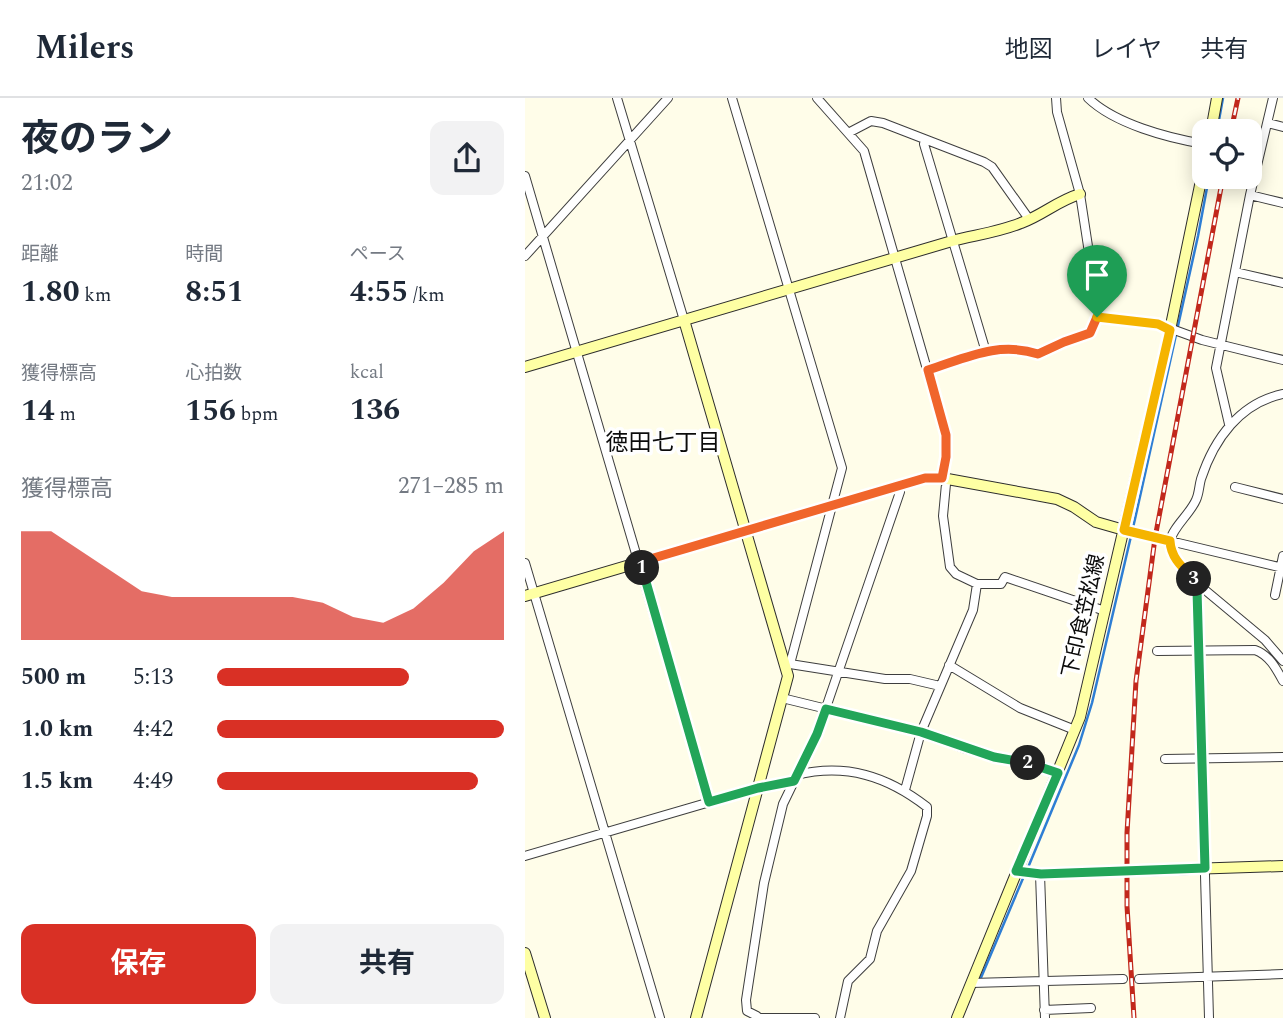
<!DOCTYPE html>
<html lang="ja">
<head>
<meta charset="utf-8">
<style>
	:root { --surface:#fff; --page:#f2f2f3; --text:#1f2937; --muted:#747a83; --line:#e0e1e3; --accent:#d93025 }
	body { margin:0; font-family:Spectral,"Noto Sans JP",serif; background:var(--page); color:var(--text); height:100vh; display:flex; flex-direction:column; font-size:26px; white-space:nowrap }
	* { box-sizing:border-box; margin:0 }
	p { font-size:23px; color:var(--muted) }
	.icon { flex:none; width:38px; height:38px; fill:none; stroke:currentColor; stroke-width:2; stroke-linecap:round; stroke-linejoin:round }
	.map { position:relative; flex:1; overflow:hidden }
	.details { display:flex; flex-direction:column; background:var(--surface); width:525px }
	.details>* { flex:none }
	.controls { position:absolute; left:667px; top:21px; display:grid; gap:14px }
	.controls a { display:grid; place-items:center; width:70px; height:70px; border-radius:14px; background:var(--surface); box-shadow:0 4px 18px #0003; font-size:35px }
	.pin { position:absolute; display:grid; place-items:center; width:60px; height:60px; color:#fff; margin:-72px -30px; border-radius:50% 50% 50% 0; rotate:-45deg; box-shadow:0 0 7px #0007 }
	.pin .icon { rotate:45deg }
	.km { position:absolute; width:35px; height:35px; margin:-18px; border-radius:50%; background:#222; color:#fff; font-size:19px; line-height:35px; text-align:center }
	.round { display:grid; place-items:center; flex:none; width:74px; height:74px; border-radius:14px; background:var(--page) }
	.head { display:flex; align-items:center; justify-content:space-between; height:119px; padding:0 21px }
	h1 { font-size:38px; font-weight:700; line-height:52px }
	.metrics { display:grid; grid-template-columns:repeat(3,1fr); gap:10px; height:119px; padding:7px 21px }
	.metrics div { display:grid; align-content:center }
	.metrics b { font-size:30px; font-weight:700 }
	.metrics small { font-size:19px; font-weight:400 }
	.metrics p { font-size:19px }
	.chart { height:196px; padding:14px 21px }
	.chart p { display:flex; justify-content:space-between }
	.chart svg { width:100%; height:126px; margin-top:7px; fill:var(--accent); opacity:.7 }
	.button { display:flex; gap:14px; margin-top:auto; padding:14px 21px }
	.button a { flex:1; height:80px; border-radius:14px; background:var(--accent); color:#fff; font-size:28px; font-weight:700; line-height:80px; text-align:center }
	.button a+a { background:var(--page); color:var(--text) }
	ul { padding:0 21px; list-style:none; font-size:23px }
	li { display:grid; grid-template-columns:112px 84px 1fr; align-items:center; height:52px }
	li i { height:18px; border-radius:9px; background:var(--accent) }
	header { display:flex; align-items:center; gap:42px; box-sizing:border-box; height:98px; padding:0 35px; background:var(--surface); border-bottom:2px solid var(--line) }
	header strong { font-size:33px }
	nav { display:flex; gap:38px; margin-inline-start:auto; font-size:24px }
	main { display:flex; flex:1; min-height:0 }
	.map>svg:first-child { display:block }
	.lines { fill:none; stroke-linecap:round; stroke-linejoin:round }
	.stream { stroke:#2e7ed4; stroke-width:2.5 }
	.street-casing { stroke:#3e3e3e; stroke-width:10 }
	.secondary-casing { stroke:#2d2d2d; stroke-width:12 }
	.street { stroke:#fff; stroke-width:8 }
	.secondary { stroke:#feffa4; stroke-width:10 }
	.rail-casing { stroke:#c2281c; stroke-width:5 }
	.rail { stroke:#fff; stroke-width:2.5; stroke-dasharray:8; stroke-linecap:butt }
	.split-1-casing { stroke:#fff; stroke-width:14 }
	.split-2-casing { stroke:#fff; stroke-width:14 }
	.split-3-casing { stroke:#fff; stroke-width:14 }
	.split-4-casing { stroke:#fff; stroke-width:14 }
	.split-1 { stroke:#f0652b; stroke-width:9 }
	.split-2 { stroke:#22a559; stroke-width:9 }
	.split-3 { stroke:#22a559; stroke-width:9 }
	.split-4 { stroke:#f5b400; stroke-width:9 }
	.labels { text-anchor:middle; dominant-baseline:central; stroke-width:7; stroke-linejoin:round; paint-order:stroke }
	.street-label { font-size:21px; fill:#0b0b0b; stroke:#fff }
	.neighbourhood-label { font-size:23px; fill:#0b0b0b; stroke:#fff }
</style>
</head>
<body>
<header>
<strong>Milers</strong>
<nav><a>地図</a><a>レイヤ</a><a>共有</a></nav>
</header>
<main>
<section class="details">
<div class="head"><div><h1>夜のラン</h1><p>21:02</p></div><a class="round"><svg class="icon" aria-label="share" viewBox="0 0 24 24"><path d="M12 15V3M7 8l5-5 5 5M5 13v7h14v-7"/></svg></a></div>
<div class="metrics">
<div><p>距離</p><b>1.80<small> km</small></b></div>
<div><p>時間</p><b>8:51</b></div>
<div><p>ペース</p><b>4:55<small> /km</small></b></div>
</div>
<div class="metrics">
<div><p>獲得標高</p><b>14<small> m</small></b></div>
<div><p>心拍数</p><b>156<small> bpm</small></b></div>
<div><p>kcal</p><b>136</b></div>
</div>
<div class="chart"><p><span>獲得標高</span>271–285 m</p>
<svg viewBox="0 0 160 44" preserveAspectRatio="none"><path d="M0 44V6L10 6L20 13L30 20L40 27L50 29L60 29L70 29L80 29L90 29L100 31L110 36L120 38L130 33L140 24L150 13L160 6V44z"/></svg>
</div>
<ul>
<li><b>500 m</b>5:13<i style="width:67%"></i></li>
<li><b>1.0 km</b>4:42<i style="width:100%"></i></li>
<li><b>1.5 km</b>4:49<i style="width:91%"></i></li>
</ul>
<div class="button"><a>保存</a><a>共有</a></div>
</section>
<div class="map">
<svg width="758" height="920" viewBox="0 0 758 920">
	<rect width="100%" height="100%" fill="#fffde9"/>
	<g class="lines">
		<path class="stream" d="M692,33L698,0
			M502,772L554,647L567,605L610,421L673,138L684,79
			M455,882L499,778"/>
		<defs>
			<path id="street" d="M92,0L159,222
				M207,0L317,370L265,566
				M292,0L339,53L421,337L422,349L417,380L421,386L418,418L425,469L431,476L452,486L448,512L396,634L380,692
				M563,0C590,26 643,40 679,46
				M743,25L758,29
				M325,34L346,23L358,25L459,64L467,69L504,121
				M400,42L399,46L461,254
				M0,78L184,704
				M725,97L758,105
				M0,158L143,0
				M710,174L758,185
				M572,219L633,226L677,242L758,262
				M403,272C442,260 472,243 513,256L539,244L565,235L572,219V207L555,96L532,14L531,0
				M704,326L691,270L725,97L748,0
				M710,389L758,401
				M599,432L758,470
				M0,465L135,920
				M452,486H476L480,479L580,513
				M674,487L740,542L758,563
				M750,497L758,458
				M632,553L730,552C744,557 751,570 758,583
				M260,567L265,566L360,581H385L415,588
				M424,567L495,610L550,632
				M257,600L396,634L441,651L469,659L495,663L533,675
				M640,661L758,659
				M271,677C321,665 362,678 402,709V718L386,773L352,833L345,861L323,883L315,920
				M0,758L233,690L269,683
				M515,776L520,920
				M614,881L758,876
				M446,885L598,881
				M519,912L566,910
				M232,918L222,913L221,902L239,785L258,706L292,636L375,394V387
				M232,920H290
				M684,920L672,492L674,487C664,477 642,460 645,443C648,429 665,416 671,402C674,396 674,388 676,381C689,341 715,305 758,296"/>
			<path id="secondary" d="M686,33L692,0
				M159,222L263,578L171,920
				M0,269L427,143C450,137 475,134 496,125C518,117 532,103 555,96
				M0,498L400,380H417L532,401L549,409L571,424L599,432
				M491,773L515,776L758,768
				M0,855L20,920
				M432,920L555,619L645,232L679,68"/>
		</defs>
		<use href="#street" class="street-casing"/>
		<use href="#secondary" class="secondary-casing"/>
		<use href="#street" class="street"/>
		<use href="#secondary" class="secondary"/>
		<defs>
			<path id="rail" d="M706,33L713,0
				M609,920L602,808V735L611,583L630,440L698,79"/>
		</defs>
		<use href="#rail" class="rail-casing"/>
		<use href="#rail" class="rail"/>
	</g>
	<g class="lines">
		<defs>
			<path id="split-1" d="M117,470L115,464L400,380H417L421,359V337L403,272C441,260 473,243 513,256L539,244L565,235L572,219"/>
			<path id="split-2" d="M117,470L184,704L233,690L269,683L292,636L301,611L396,634L469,659L503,665"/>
			<path id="split-3" d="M503,665L533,675L491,773L516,776L680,770L672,492L674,487L669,481"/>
			<path id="split-4" d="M572,219L633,226L645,232L599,432L645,443C646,460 657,469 669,481"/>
		</defs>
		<use href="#split-1" class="split-1-casing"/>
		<use href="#split-2" class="split-2-casing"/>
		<use href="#split-3" class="split-3-casing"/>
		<use href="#split-4" class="split-4-casing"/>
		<use href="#split-1" class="split-1"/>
		<use href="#split-2" class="split-2"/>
		<use href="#split-3" class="split-3"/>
		<use href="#split-4" class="split-4"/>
	</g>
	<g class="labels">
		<g class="street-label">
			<text transform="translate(559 518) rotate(-77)">下印食笠松線</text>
		</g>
		<g class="neighbourhood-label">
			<text x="138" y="345">徳田七丁目</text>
		</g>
	</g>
</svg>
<div class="controls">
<a><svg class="icon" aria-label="locate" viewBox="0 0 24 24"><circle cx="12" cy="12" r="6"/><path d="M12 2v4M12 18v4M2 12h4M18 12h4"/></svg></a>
</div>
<div class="pin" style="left:572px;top:219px;background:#1e9e55"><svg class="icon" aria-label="arrive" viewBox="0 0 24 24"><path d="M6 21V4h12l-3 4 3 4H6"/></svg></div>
<b class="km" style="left:117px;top:470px">1</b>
<b class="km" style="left:503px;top:665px">2</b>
<b class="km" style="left:669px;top:481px">3</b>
</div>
</main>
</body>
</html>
